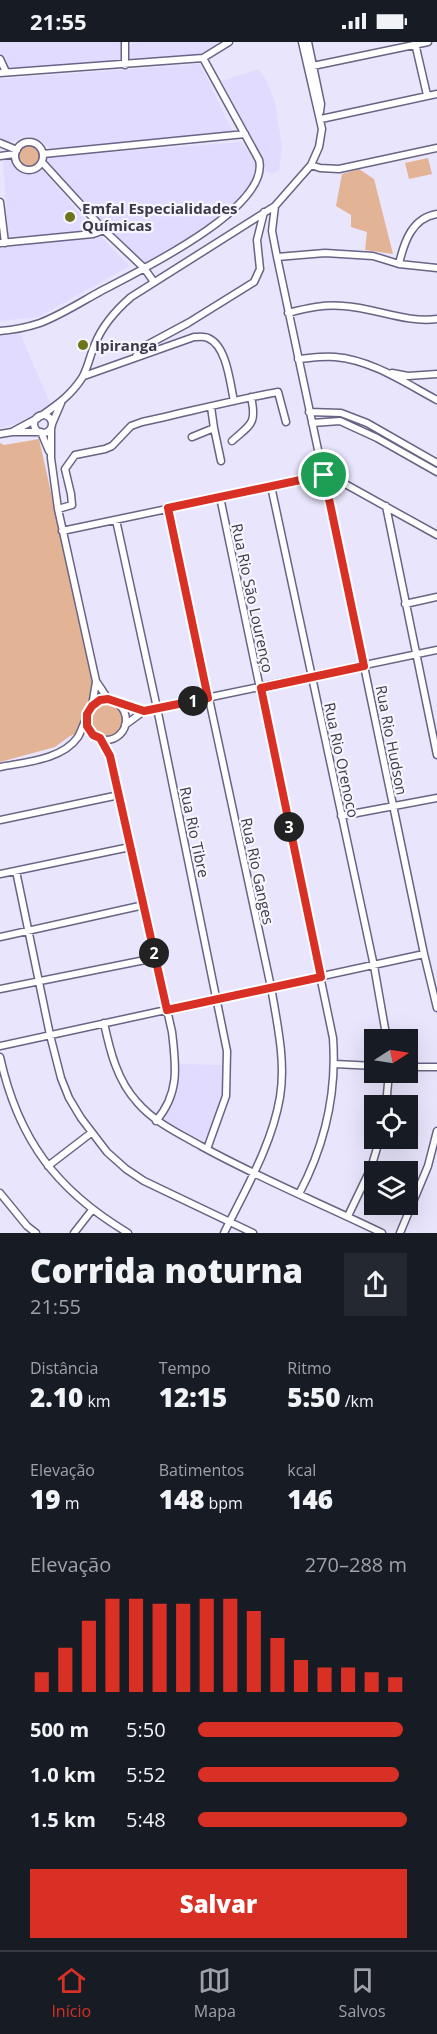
<!DOCTYPE html>
<html lang="pt">
<head>
<meta charset="utf-8">
<style>
	:root { --surface:#171b24; --page:#242831; --text:#f1f3f6; --muted:#9ea1a6; --line:#363941; --accent:#d93025 }
	body { margin:0; font-family:"Open Sans",sans-serif; background:var(--page); color:var(--text); height:100vh; display:flex; flex-direction:column; font-size:22px; white-space:nowrap }
	* { box-sizing:border-box; margin:0 }
	p { font-size:20px; color:var(--muted) }
	.icon { flex:none; width:33px; height:33px; fill:none; stroke:currentColor; stroke-width:2; stroke-linecap:round; stroke-linejoin:round }
	.map { position:relative; height:1191px; overflow:hidden }
	.details { display:flex; flex-direction:column; background:var(--surface); flex:1 }
	.details>* { flex:none }
	.needle { width:39px; rotate:78deg }
	.fabs { position:absolute; left:364px; top:987px; display:grid; gap:12px }
	.fabs a { display:grid; place-items:center; width:54px; height:54px; border-radius:0px; background:var(--surface); box-shadow:0 6px 24px #0002; font-size:30px }
	.pin { position:absolute; display:grid; place-items:center; width:51px; height:51px; color:#fff; margin:-26px; border:3px solid #fff; border-radius:50%; box-shadow:0 2px 6px #0007 }
	.km { position:absolute; width:30px; height:30px; margin:-15px; border-radius:50%; background:#222; color:#fff; font-size:16px; line-height:30px; text-align:center }
	.round { display:grid; place-items:center; flex:none; width:63px; height:63px; border-radius:0px; background:var(--page) }
	.overview { display:flex; align-items:center; justify-content:space-between; height:102px; padding:0 30px }
	h1 { font-size:33px; font-weight:800; line-height:45px }
	.figures { display:grid; grid-template-columns:repeat(3,1fr); gap:9px; height:102px; padding:6px 30px }
	.figures div { display:grid; align-content:center }
	.figures b { font-size:26px; font-weight:800 }
	.figures small { font-size:16px; font-weight:400 }
	.figures p { font-size:16px }
	.chart { height:168px; padding:12px 30px }
	.chart p { display:flex; justify-content:space-between }
	.chart svg { width:100%; height:108px; margin-top:6px; stroke:var(--accent); stroke-width:6 }
	.action { display:flex; gap:12px; margin-top:auto; padding:12px 30px }
	.action a { flex:1; height:69px; border-radius:0px; background:var(--accent); color:#fff; font-size:24px; font-weight:800; line-height:69px; text-align:center }
	ul { padding:0 30px; list-style:none; font-size:20px }
	li { display:grid; grid-template-columns:96px 72px 1fr; align-items:center; height:45px }
	li i { height:15px; border-radius:8px; background:var(--accent) }
	.status { display:flex; justify-content:space-between; align-items:center; height:42px; padding:0 30px; background:var(--surface); direction:ltr }
	.status svg { height:16px; fill:currentColor }
	.tabs { display:flex; justify-content:space-around; align-items:center; height:84px; border-top:2px solid var(--line); background:var(--surface); font-size:16px; color:var(--muted) }
	.tabs a { display:grid; justify-items:center; gap:3px }
	.tabs .selected { color:var(--accent) }
	.map>svg:first-child { display:block }
	.built { fill:#e1dbff }
	.green { fill:#e3b395 }
	.lines { fill:none; stroke-linecap:round; stroke-linejoin:round }
	.minor-casing { stroke:#696384; stroke-width:9 }
	.minor { stroke:#fff; stroke-width:6 }
	.route-casing { stroke:#fff; stroke-width:12 }
	.route { stroke:#d93025; stroke-width:8 }
	.poi-dot { fill:#6d731a; stroke:#f6f4fc; stroke-width:2 }
	.labels { text-anchor:middle; dominant-baseline:central; stroke-width:4.5; stroke-linejoin:round; paint-order:stroke }
	.poi-label { font-size:15px; font-weight:bold; fill:#3c3948; stroke:#f6f4fc; text-anchor:start }
	.street-label { font-size:15px; fill:#3c3948; stroke:#f6f4fc }
</style>
</head>
<body>
<div class="status"><b>21:55</b><svg viewBox="0 0 49 12"><path d="M0 12V9h3v3zM5 12V6h3v6zM10 12V3h3v9zM15 12V0h3v12zM26 1h20v11H26zM47 4h2v5h-2z"/></svg></div>
<div class="map">
<svg width="437" height="1191" viewBox="0 0 437 1191">
	<rect width="100%" height="100%" fill="#e9e5fc"/>
	<path class="built" d="M0,0H122V19L8,27L0,9Z
		M131,0H220L202,13L130,16Z
		M200,22L233,90L51,107L42,100L29,94L4,101L0,99V37Z
		M258,27L265,36L275,60L282,105L279,128L273,132L265,129L263,118L222,39Z
		M242,100L256,122V141L221,176L144,223L45,120L47,115Z
		M12,116L22,129L44,128L93,188L8,197L3,118Z
		M101,195L130,224L38,275L0,279V206Z
		M20,292L51,363L26,379L0,386V294Z
		M179,1022L224,1023L223,1053L206,1101L162,1078L169,1068L175,1052Z"/>
	<path class="green" d="M18 114a11 11 0 1 1 22 0a11 11 0 1 1-22 0Z
		M428,116L432,132L409,137L405,121Z
		M359,127L374,137L393,212L365,208L367,190L351,185V173L336,164L342,132Z
		M39,397L93,638L91,662L76,692L70,694L55,705L0,720V401L4,403Z
		M89 677a17 17 0 1 1 34 0a17 17 0 1 1-34 0Z"/>
	<g class="lines">
		<defs>
			<path id="minor" d="M308,0L321,62L320,70
				M415,1L427,53
				M0,17L6,30
				M125,23V0
				M308,25L428,0
				M0,31L203,16L229,0
				M321,77L437,52
				M15 114a14 14 0 1 1 28 0a14 14 0 1 1-28 0Z
				M0,101L17,108
				M43,112L245,92
				M0,114L15,112
				M42,120L104,188L144,226L154,240
				M311,123L320,126L339,127L437,106
				M0,160L5,201
				M275,164L272,189L277,215L364,624L424,912L437,966
				M0,201L93,192L104,188
				M277,215L325,211L373,214L399,222L437,226
				M399,222C404,200 412,176 437,172
				M288,271C307,266 325,262 344,264C375,266 405,281 437,277
				M0,289C13,288 28,285 40,281C61,273 81,260 101,249C137,230 271,166 259,118L203,16
				M136,314L147,303L188,281L254,240L260,227L257,198L264,170
				M298,317C310,316 323,314 335,315C372,318 405,341 437,358
				M392,331L408,334L437,332
				M84,334L194,295C198,295 204,294 208,296C227,304 230,341 234,359
				M309,370L341,371L367,381L437,421
				M34 382a9 9 0 1 1 18 0a9 9 0 1 1-18 0Z
				M41,374C57,363 71,353 82,336C88,326 90,313 95,302C103,282 116,268 131,255L275,164L311,123L319,105L322,87L302,0
				M312,381L340,379L377,396L437,430
				M52,382L61,361
				M214,386L221,419
				M51,387V416L58,467L96,639L108,657
				M13,390H39
				M41,390L49,409
				M0,392L12,390L38,376
				M192,395L214,386L211,365
				M232,399C251,382 257,382 251,355
				M271,444L374,924L387,998
				M220,455L333,996C337,1052 325,1103 299,1152
				M386,464L437,713
				M168,466L271,945C277,981 286,1019 280,1055C272,1103 245,1148 224,1191
				M58,467L72,463L71,452L65,427L75,413L105,407L112,404L131,384L142,380C188,370 233,358 278,350L286,380
				M116,478L157,666L227,1009L226,1054L207,1107
				M62,489L329,433L437,493
				M405,562L437,555
				M86 678a20 20 0 1 1 40 0a20 20 0 1 1-40 0Z
				M118,661L144,669
				M92,664L96,640
				M125,683L144,669L437,608
				M100,696L110,714L172,990C176,1024 180,1051 156,1079
				M0,725C25,720 62,718 78,695C81,690 83,683 86,677
				M341,774L437,756
				M0,778L119,753
				M16,829L50,993L61,1036L69,1056L81,1076L107,1110L126,1127L144,1139L253,1191
				M0,832L130,805
				M0,895L144,863
				M0,947L155,916
				M104,981C110,1009 117,1038 137,1060C154,1080 178,1091 201,1104C259,1136 322,1162 382,1191
				M0,1004L424,912
				M0,1015C18,1097 56,1148 128,1191
				M335,1022L375,1024
				M408,1025H437
				M386,1064L389,1030
				M48,1124L91,1091
				M0,1151L27,1184L36,1191
				M348,1174L371,1126L380,1096
				M74,1191L92,1168
				M400,1191L428,1124L437,1089"/>
		</defs>
		<use href="#minor" class="minor-casing"/>
		<use href="#minor" class="minor"/>
	</g>
	<g class="lines">
		<defs>
			<path id="route" d="M324,433L364,624L261,646L321,935L167,968L110,714L100,696L93,693L87,684V672L92,664L100,658L108,657L144,669L208,656L168,466Z"/>
		</defs>
		<use href="#route" class="route-casing"/>
		<use href="#route" class="route"/>
	</g>
	<g class="poi-dot">
		<circle cx="70" cy="175" r="6"/>
		<circle cx="83" cy="303" r="6"/>
	</g>
	<g class="labels">
		<g class="poi-label">
			<text x="82" y="166">Emfal Especialidades<tspan x="82" dy="17">Químicas</tspan></text>
			<text x="95" y="303">Ipiranga</text>
		</g>
		<g class="street-label">
			<text transform="translate(253 556) rotate(78)">Rua Rio São Lourenço</text>
			<text transform="translate(392 698) rotate(79)">Rua Rio Hudson</text>
			<text transform="translate(342 718) rotate(78)">Rua Rio Orenoco</text>
			<text transform="translate(195 790) rotate(78)">Rua Rio Tibre</text>
			<text transform="translate(258 829) rotate(78)">Rua Rio Ganges</text>
		</g>
	</g>
</svg>
<div class="fabs">
<a><svg class="needle" viewBox="-14 -14 28 28"><path d="M0-13l5 13h-10z" fill="#e53935"/><path d="M0 13l5-13h-10z" fill="#9ea1a6"/></svg></a>
<a><svg class="icon" aria-label="locate" viewBox="0 0 24 24"><circle cx="12" cy="12" r="6"/><path d="M12 2v4M12 18v4M2 12h4M18 12h4"/></svg></a>
<a><svg class="icon" aria-label="layers" viewBox="0 0 24 24"><path d="M12 4l9 5-9 5-9-5zM3 14l9 5 9-5"/></svg></a>
</div>
<div class="pin" style="left:324px;top:433px;background:#1e9e55"><svg class="icon" aria-label="arrive" viewBox="0 0 24 24"><path d="M6 21V4h12l-3 4 3 4H6"/></svg></div>
<b class="km" style="left:193px;top:659px">1</b>
<b class="km" style="left:154px;top:911px">2</b>
<b class="km" style="left:289px;top:785px">3</b>
</div>
<section class="details">
<div class="overview"><div><h1>Corrida noturna</h1><p>21:55</p></div><a class="round"><svg class="icon" aria-label="share" viewBox="0 0 24 24"><path d="M12 15V3M7 8l5-5 5 5M5 13v7h14v-7"/></svg></a></div>
<div class="figures">
<div><p>Distância</p><b>2.10<small> km</small></b></div>
<div><p>Tempo</p><b>12:15</b></div>
<div><p>Ritmo</p><b>5:50<small> /km</small></b></div>
</div>
<div class="figures">
<div><p>Elevação</p><b>19<small> m</small></b></div>
<div><p>Batimentos</p><b>148<small> bpm</small></b></div>
<div><p>kcal</p><b>146</b></div>
</div>
<div class="chart"><p><span>Elevação</span>270–288 m</p>
<svg viewBox="0 0 160 44" preserveAspectRatio="none"><path d="M5 44V36M15 44V26M25 44V15M35 44V6M45 44V6M55 44V8M65 44V8M75 44V6M85 44V6M95 44V11M105 44V22M115 44V31M125 44V34M135 44V34M145 44V36M155 44V38"/></svg>
</div>
<ul>
<li><b>500 m</b>5:50<i style="width:98%"></i></li>
<li><b>1.0 km</b>5:52<i style="width:96%"></i></li>
<li><b>1.5 km</b>5:48<i style="width:100%"></i></li>
</ul>
<div class="action"><a>Salvar</a></div>
</section>
<nav class="tabs">
<a class="selected"><svg class="icon" aria-label="home" viewBox="0 0 24 24"><path d="M3 11l9-7 9 7M6 9v11h12V9"/></svg>Início</a>
<a><svg class="icon" aria-label="map" viewBox="0 0 24 24"><path d="M3 6l6-2 6 2 6-2v14l-6 2-6-2-6 2zM9 4v14M15 6v14"/></svg>Mapa</a>
<a><svg class="icon" aria-label="saved" viewBox="0 0 24 24"><path d="M7 4h10v16l-5-4-5 4z"/></svg>Salvos</a>
</nav>
</body>
</html>
